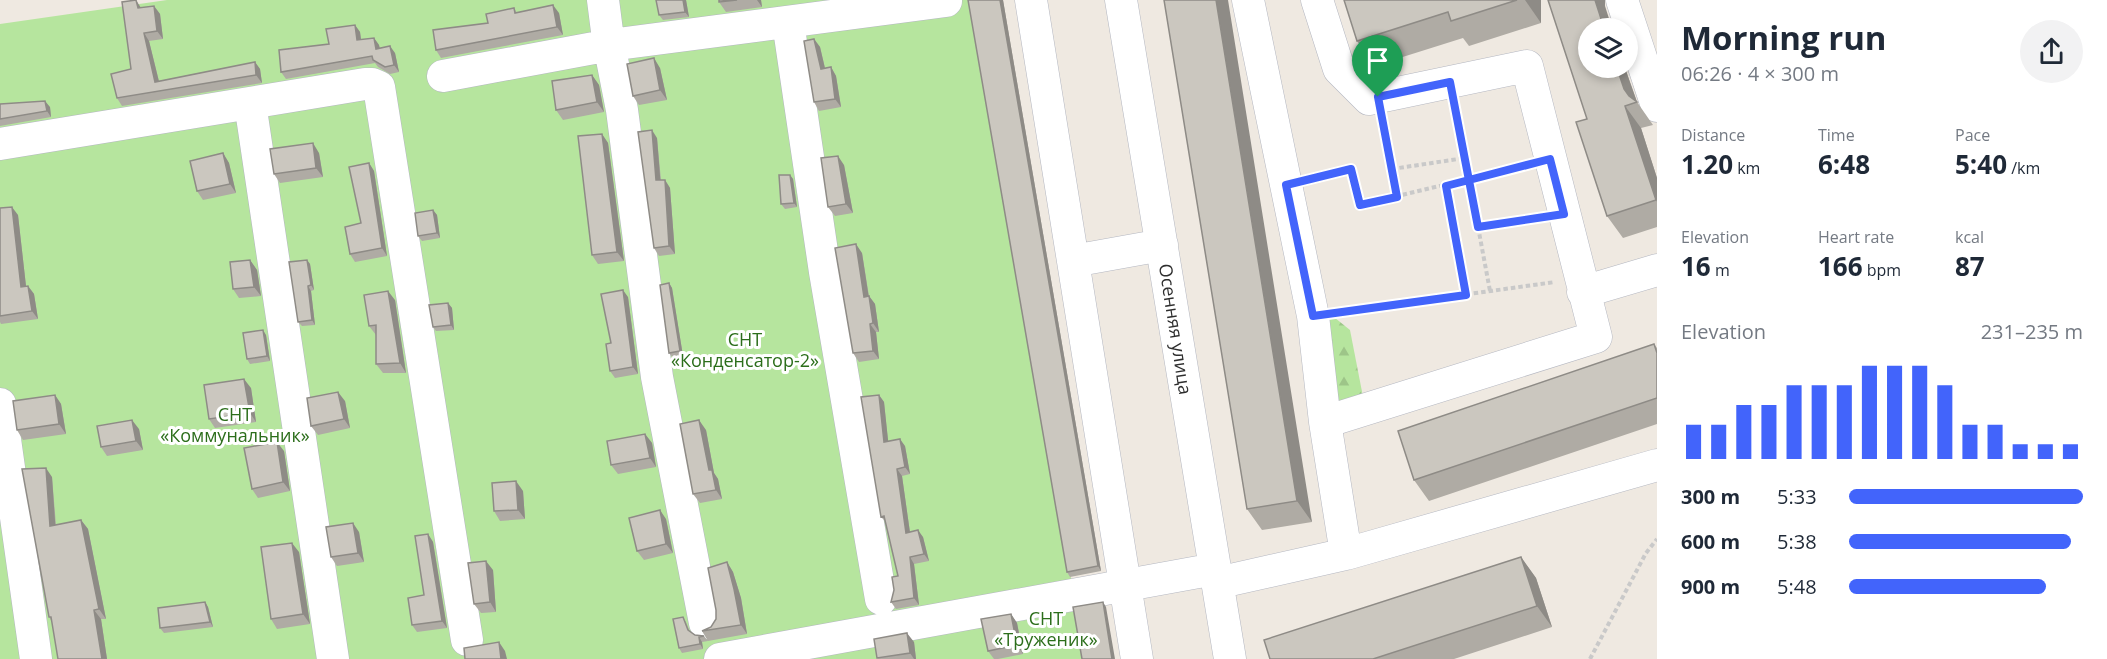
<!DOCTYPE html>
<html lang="en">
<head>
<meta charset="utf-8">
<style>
	:root { --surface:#fff; --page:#f2f2f3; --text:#1f2937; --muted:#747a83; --accent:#4264fb }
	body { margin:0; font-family:"Open Sans",sans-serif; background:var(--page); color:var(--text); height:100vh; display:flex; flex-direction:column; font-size:22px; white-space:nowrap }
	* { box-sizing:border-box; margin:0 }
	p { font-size:20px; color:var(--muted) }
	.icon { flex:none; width:33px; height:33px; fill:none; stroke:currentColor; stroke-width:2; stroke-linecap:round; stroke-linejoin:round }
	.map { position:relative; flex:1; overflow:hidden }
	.panel { display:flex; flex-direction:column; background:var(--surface); width:450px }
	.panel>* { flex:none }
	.fabs { position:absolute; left:1578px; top:18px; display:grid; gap:12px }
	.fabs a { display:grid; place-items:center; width:60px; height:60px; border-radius:50%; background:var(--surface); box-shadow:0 3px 9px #0003; font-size:30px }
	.pin { position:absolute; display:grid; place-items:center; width:51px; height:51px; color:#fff; margin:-62px -26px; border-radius:50% 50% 50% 0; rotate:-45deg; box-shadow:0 0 6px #0007 }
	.pin .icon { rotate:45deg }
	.round { display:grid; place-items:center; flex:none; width:63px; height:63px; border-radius:32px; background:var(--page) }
	.headline { display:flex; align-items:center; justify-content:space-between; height:102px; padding:0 24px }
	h1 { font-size:33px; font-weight:700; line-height:45px }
	.stats { display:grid; grid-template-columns:repeat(3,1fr); gap:9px; height:102px; padding:6px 24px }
	.stats div { display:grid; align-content:center }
	.stats b { font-size:26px; font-weight:700 }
	.stats small { font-size:16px; font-weight:400 }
	.stats p { font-size:16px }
	.chart { height:168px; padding:12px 24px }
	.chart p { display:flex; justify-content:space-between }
	.chart svg { width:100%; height:108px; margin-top:6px; stroke:var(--accent); stroke-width:6 }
	ul { padding:0 24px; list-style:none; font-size:20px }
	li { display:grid; grid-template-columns:96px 72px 1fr; align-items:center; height:45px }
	li i { height:15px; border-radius:8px; background:var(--accent) }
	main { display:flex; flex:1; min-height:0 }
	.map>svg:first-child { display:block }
	.green { fill:#b6e59e }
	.forest { fill:url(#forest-firs) }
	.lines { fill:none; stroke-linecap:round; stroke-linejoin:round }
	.minor-casing { stroke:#b4b7c1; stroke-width:33 }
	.path { stroke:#c9c9c9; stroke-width:4; stroke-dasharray:4.5 3; stroke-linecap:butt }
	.minor { stroke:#fff; stroke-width:32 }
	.wall { fill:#afaba4 }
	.shaded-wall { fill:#8e8b86 }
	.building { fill:#cbc7bf; stroke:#8e8b86; stroke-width:1.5 }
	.route-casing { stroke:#fff; stroke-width:12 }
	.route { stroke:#4264fb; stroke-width:8 }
	.labels { text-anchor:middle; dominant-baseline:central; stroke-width:6; stroke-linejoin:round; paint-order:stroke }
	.street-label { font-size:18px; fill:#2e2e2e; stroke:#fff }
	.park-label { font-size:18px; fill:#2c6e1b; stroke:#fff }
</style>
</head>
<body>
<main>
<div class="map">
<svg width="1657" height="659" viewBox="0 0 1657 659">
	<defs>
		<pattern id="forest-firs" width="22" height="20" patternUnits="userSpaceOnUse" patternTransform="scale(1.5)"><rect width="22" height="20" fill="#b6e59e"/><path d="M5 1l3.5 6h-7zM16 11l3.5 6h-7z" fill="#9dc588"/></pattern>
	</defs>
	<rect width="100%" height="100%" fill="#efe9e1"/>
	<path class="green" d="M167,0H971L1085,659H0V24Z"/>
	<path class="forest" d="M1309,297L1350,330L1364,402L1331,409Z"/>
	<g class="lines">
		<defs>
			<path id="minor" d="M603,0L608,39L622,110L657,377L705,623
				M1031,0L1137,659
				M1121,0L1230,659
				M1248,0L1313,316L1325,422
				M1317,0L1339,69L1369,99L1527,66L1596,337L1325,422L1346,554
				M1622,0L1657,106
				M788,22L825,272L881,599
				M443,76L610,45L946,1
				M250,103L333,659
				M0,144L365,84H372L379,87L467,640
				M1073,261L1162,245
				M1583,292L1657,270
				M0,404L36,659
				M1217,583L1346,554L1657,465
				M720,659L1215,569"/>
		</defs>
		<use href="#minor" class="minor-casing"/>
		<path class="path" d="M1456,109L1490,291
			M1383,124L1397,197
			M1392,169L1465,158
			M1313,178L1351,169L1360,205L1523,166
			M1446,186L1466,294
			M1478,227L1539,218
			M1340,312L1555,282
			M1590,659L1646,553L1657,539"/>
		<use href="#minor" class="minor"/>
	</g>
	<path class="wall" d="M686,0L689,17L663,20L659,15Z
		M719,0H761L762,7L726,12L719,2Z
		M968,0H1003L1101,571L1070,577L1067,572Z
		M1164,0L1312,522L1262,530L1247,509Z
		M1344,0H1541V23L1469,46L1463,38L1374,66L1357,41Z
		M1548,0H1605V6L1588,68H1625L1637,102L1653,125L1641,128L1657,178V227L1623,238L1607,216L1587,119Z
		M154,6L160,14L163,39L149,41L159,81L255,62L260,69L262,83L122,106L117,98L131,69L141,8Z
		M514,8L517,13H559L563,35L441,58L436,50L488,23Z
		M355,25L360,32L361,40L374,38L379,45L380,48L395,53L399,72L390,74L378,67L375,63L286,79L281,72L329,44Z
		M814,39L820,47L825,68L831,67L836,76L841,107L819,111L814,102Z
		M660,68L667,100L639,105L633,96Z
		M592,75L599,85L604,112L563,120L556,110Z
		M0,104L50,107L51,117L0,126Z
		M602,134L608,143L624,261L598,264L592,255Z
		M657,138L661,180H665L670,188L675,254L659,256L654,248Z
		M223,153L229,163L236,193L203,200L197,191Z
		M319,153L323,177L280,183L274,174Z
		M369,163L374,171L387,256L355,262L350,254L361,223Z
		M844,165L853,213L835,216L828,207Z
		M790,175L793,179L797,207L785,209L781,204Z
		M0,208L18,215L26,286H28L34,294L38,319L1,324L0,322Z
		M433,210L437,215L440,238L422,241L418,236Z
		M862,253L869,296L875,304L879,332H876L879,359L859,362L853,353Z
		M250,260L257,270L261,296L239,298L233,289Z
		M307,260L310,264L314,290L311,291L315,325L302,326L298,322Z
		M669,283L672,288L683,356L673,358L669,353Z
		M628,297L638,374L615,378L610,371L611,343Z
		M395,300L406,373H383L376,364V335L369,326Z
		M448,303L452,308L454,330L436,331L433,327Z
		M266,335L270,361L250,364L247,359Z
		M1654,344L1657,348V424L1429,501L1414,480Z
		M251,388L256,422L215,428L209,419Z
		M55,395L61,404L66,434L23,440L17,430Z
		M879,395L884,402L888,441L905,446L910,474L902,476L910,532L923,537L929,561L914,564L919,605L896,609L891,602L898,576L885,521L881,517Z
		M345,401L350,428L318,435L311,426Z
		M139,429L143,450L107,456L101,447Z
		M706,430L714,473L718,479L722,499L700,503L693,494Z
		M645,434L652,443L656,467L618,474L611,465Z
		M284,451L290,491L258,498L252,489Z
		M52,477L56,525L81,520L88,529L106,619H101L107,659H58L52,622L49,617Z
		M523,491L525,519L500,521L494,511Z
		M666,519L673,553L644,560L637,551Z
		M359,532L364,562L337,566L331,557Z
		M428,534L433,542L447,628L417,632L412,625L424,595Z
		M299,552L310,624L277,629L271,619Z
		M1521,557L1536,578L1552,627L1454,659H1270Z
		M727,562L733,572L741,598L747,634L708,641L702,631L711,627L716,619Z
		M493,570L496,612L481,613L474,604Z
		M205,602L208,607L213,627L164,633L160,628Z
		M1011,614L1017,623L1023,654L998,659H994L988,651Z
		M683,617L686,622L690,632L695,635L704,636L708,641L702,642L703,649L682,653L679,648Z
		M914,642L916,659H878L877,658Z"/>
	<path class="shaded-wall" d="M136,0L141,8H138Z
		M683,0H686L689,17L685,12Z
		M757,0H761L762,7Z
		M1000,0H1003L1101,571L1098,566Z
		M1216,0H1228L1312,522L1297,501Z
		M1525,0H1541V23Z
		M1595,0H1605V6L1612,28H1604Z
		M553,5L559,13L563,35L557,27Z
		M154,6L160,14L163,39L157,31Z
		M355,25L360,32L362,47L357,40Z
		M144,33L149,41L161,90L155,82Z
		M374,38L379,45L381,56L376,49Z
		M814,39L820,47L827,77L821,69Z
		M390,46L395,53L399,72L394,65Z
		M654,58L660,68L667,100L660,90Z
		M255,62L260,69L262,83L256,75Z
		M831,67L836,76L841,107L835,99Z
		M1617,68H1625L1637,102L1634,103L1624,89Z
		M592,75L599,85L604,112L597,102Z
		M45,101L50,107L51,117L47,111Z
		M1625,106L1641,128L1657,178V202Z
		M652,130L657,138L661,188L656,180Z
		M602,134L608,143L624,261L617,252Z
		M313,143L319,153L323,177L316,168Z
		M223,153L229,163L236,193L230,184Z
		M838,156L844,165L853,213L846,204Z
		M369,163L374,171L387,256L382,248Z
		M790,175L793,179L797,207L794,203Z
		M665,180L670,188L675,254L669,246Z
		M12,207L18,215L27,295L21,287Z
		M433,210L437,215L440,238L437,233Z
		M856,244L862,253L870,305L864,297Z
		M250,260L257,270L261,296L254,287Z
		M307,260L310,264L314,290L311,285Z
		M669,283L672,288L683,356L680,351Z
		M28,286L34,294L38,319L32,311Z
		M308,286L311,291L315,325L312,320Z
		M623,290L628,297L638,374L633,367Z
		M388,291L395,300L406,373L400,363Z
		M869,296L875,304L879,332L873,323Z
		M448,303L452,308L454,330L451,325Z
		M870,324L876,332L879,359L873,351Z
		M263,330L266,335L270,361L267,356Z
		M244,379L251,388L256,422L250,413Z
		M338,392L345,401L350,428L344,419Z
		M55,395L61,404L66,434L59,424Z
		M879,395L884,402L889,449L884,442Z
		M132,420L139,429L143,450L136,441Z
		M699,420L706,430L714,473L718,479L722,499L716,490L709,470Z
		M645,434L652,443L656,467L650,458Z
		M900,439L905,446L910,474L905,467Z
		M277,442L284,451L290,491L283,482Z
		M46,468L52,477L56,535L50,526Z
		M897,469L902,476L911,540L906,533Z
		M516,481L523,491L525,519L518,510Z
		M660,510L666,519L673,553L666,544Z
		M81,520L88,529L106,619L99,609Z
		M353,523L359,532L364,562L358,553Z
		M918,530L923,537L929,561L924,554Z
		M428,534L433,542L447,628L442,621Z
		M292,543L299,552L310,624L303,614Z
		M910,557L914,564L919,605L914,598Z
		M1521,557L1536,578L1552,627L1537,606Z
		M486,561L493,570L496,612L490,602Z
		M727,562L733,572L741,598L747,634L741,625Z
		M205,602L208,607L213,627L210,622Z
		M1103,602L1106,607L1115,659H1112Z
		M94,610L101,619L107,659H102Z
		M1011,614L1017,623L1023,654L1017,645Z
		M907,633L914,642L916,659H914L910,653Z
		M699,637L702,642L703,649L700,644Z
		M499,642L505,651L507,659H501Z"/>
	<path class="building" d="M136,0L138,8L154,6L157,31L144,33L155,82L255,62L256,75L117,98L111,74L131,69L122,2Z
		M656,0H683L685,12L659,15Z
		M719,0H737L719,2Z
		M968,0H1000L1098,566L1067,572Z
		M1164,0H1216L1297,501L1247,509Z
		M1344,0H1517L1451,21L1448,12L1357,41Z
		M1548,0H1595L1604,28H1588V68H1617L1624,89L1629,96L1637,102L1625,106L1656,200L1607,216L1576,122L1587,119Z
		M553,5L557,27L436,50L433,30L488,23L486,14L514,8L515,13Z
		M355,25L357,40L374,38L376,49L390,46L394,65L385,67L373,60L372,56L281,72L279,50L329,44L326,29Z
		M814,39L821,69L831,67L835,99L814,102L804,41Z
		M654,58L660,90L633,96L627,64Z
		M592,75L597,102L556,110L552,81Z
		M45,101L47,111L0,119V104Z
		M652,130L656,180H665L669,246L654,248L638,132Z
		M602,134L617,252L592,255L578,136Z
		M313,143L316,168L274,174L270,149Z
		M223,153L230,184L197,191L190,161Z
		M838,156L846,204L828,207L821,158Z
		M369,163L382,248L350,254L345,227L361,223L349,167Z
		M779,175H790L794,203L781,204Z
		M12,207L21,287L28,286L32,311L0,316V208Z
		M433,210L437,233L418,236L415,213Z
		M856,244L864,297L869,296L873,323L870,324L873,351L853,353L835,248Z
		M250,260L254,287L233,289L230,262Z
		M307,260L311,285L308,286L312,320L298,322L289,262Z
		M669,283L680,351L669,353L660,285Z
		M623,290L633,367L610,371L606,344L611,343L601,294Z
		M388,291L400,363L376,364V325L369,326L364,295Z
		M448,303L451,325L433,327L429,305Z
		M263,330L267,356L247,359L243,333Z
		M1654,344L1657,353V398L1414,480L1398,431Z
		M244,379L250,413L209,419L204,385Z
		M338,392L344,419L311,426L307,398Z
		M55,395L59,424L17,430L13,401Z
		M879,395L884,442L900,439L905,467L897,469L906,533L918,530L924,554L910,557L914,598L891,602L894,590L892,577L898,576L884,516L881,517L861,397Z
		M132,420L136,441L101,447L97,426Z
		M699,420L709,470H712L716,490L693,494L680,424Z
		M645,434L650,458L611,465L607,441Z
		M277,442L283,482L252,489L244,448Z
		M46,468L50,526L81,520L99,609L94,610L102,659H58L51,617H49L22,469Z
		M516,481L518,510L494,511L492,483Z
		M660,510L666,544L637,551L629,518Z
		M353,523L358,553L331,557L326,527Z
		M428,534L442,621L412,625L408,598L424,595L415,536Z
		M292,543L303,614L271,619L261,547Z
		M1521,557L1537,606L1373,659H1270L1264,640Z
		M486,561L490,602L474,604L468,563Z
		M727,562L734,589L741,625L702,631L711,627L716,619V610L708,568Z
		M205,602L210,622L160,628L158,608Z
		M1103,602L1112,659H1082L1073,607Z
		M1011,614L1017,645L988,651L981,619Z
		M683,617L688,630L695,635L704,636L699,637L700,644L679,648L673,619Z
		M907,633L910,653L877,658L874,639Z
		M499,642L501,659H465L464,648Z"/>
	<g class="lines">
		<defs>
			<path id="route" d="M1378,97L1397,197L1360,205L1351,169L1286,185L1313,316L1466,295L1446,186L1550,159L1564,214L1478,227L1450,82L1378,97"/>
		</defs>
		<use href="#route" class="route-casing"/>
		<use href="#route" class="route"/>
	</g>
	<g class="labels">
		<g class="street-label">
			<text transform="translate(1176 329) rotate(81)">Осенняя улица</text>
		</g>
		<g class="park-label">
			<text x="745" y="339">СНТ<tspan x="745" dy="21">«Конденсатор-2»</tspan></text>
			<text x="235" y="414">СНТ<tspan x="235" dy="21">«Коммунальник»</tspan></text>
			<text x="1046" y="618">СНТ<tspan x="1046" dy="21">«Труженик»</tspan></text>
		</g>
	</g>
</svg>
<div class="fabs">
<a><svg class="icon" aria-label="layers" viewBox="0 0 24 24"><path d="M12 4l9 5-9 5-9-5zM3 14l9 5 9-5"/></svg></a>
</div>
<div class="pin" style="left:1378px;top:97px;background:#1e9e55"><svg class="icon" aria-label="arrive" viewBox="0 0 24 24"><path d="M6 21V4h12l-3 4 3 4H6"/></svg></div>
</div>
<section class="panel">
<div class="headline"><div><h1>Morning run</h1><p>06:26 · 4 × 300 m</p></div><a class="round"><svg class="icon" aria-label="share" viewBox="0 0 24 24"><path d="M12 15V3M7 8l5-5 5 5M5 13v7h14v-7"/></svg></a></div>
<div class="stats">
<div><p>Distance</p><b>1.20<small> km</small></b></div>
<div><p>Time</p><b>6:48</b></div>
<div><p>Pace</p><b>5:40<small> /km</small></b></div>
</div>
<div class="stats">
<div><p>Elevation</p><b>16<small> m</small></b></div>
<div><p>Heart rate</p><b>166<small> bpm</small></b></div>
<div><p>kcal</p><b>87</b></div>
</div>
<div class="chart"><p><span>Elevation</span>231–235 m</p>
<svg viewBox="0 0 160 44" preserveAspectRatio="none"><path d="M5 44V30M15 44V30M25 44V22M35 44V22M45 44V14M55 44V14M65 44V14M75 44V6M85 44V6M95 44V6M105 44V14M115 44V30M125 44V30M135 44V38M145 44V38M155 44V38"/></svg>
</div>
<ul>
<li><b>300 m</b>5:33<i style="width:100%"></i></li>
<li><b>600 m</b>5:38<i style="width:95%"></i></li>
<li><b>900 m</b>5:48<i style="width:84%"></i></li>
</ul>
</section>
</main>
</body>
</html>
